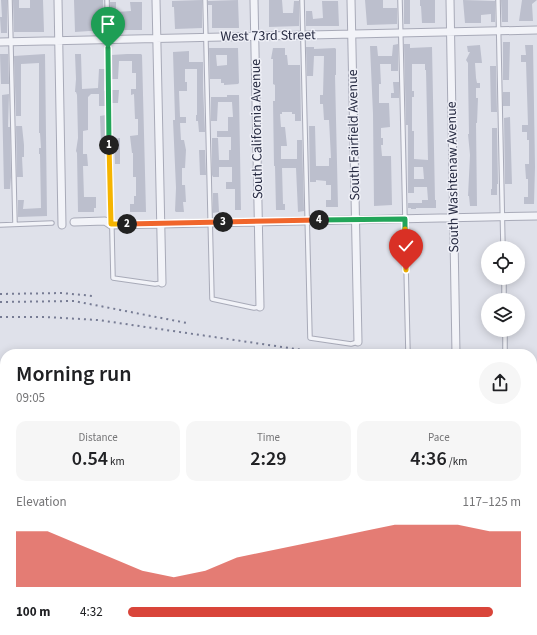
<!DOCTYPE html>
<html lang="en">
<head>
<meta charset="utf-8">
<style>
	:root { --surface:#fff; --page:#f6f6f6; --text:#202124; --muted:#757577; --accent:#d9453a }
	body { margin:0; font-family:"Source Sans 3",sans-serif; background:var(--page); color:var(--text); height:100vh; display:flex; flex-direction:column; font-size:15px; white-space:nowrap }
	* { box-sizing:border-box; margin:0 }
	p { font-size:13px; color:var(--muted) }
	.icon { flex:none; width:22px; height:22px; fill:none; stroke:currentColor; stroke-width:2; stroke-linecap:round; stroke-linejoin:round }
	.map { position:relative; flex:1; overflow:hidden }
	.panel { position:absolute; left:0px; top:349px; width:537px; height:286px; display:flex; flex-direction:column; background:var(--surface); border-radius:16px 16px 0 0; box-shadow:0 2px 10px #0003 }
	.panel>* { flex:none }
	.buttons { position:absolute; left:481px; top:241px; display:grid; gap:8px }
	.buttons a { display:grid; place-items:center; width:44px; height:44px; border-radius:50%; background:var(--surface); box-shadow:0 2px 10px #0003; font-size:20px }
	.pin { position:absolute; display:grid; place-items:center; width:34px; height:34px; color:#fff; margin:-41px -17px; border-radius:50% 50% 50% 0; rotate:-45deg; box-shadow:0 0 4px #0007 }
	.pin .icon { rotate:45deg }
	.km { position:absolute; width:20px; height:20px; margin:-10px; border-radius:50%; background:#222; color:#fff; font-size:11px; line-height:20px; text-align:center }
	.round { display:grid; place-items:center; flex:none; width:42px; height:42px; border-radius:21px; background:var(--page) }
	.head { display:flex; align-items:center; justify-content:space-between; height:68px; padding:0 16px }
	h1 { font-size:22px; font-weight:600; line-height:30px }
	.metrics { display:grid; grid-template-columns:repeat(3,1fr); gap:6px; height:68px; padding:4px 16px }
	.metrics div { display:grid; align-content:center; border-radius:10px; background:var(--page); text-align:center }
	.metrics b { font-size:20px; font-weight:600 }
	.metrics small { font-size:11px; font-weight:400 }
	.metrics p { font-size:11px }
	.chart { height:112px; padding:8px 16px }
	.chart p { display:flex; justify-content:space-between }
	.chart svg { width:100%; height:72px; margin-top:4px; fill:var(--accent); opacity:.7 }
	ul { padding:0 16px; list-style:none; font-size:13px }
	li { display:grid; grid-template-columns:64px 48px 1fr; align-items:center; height:30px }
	li i { height:10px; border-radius:5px; background:var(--accent) }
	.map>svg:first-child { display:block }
	.built { fill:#d1d3df }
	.building { fill:#bcbfcd; fill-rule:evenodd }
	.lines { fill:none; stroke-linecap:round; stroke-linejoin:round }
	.service-casing { stroke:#a8aab8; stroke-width:5.5 }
	.minor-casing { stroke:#a8aab8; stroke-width:9 }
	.service { stroke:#f2f3f8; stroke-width:3.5 }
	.minor { stroke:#f2f3f8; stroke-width:7 }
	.secondary { stroke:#fff; stroke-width:10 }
	.rail { stroke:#777c94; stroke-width:2; stroke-dasharray:2 4; stroke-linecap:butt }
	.split-1-casing { stroke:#fff; stroke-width:8 }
	.split-2-casing { stroke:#fff; stroke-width:8 }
	.split-3-casing { stroke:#fff; stroke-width:8 }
	.split-4-casing { stroke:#fff; stroke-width:8 }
	.split-5-casing { stroke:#fff; stroke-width:8 }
	.split-6-casing { stroke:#fff; stroke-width:8 }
	.split-1 { stroke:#22a559; stroke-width:5 }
	.split-2 { stroke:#f5b400; stroke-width:5 }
	.split-3 { stroke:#f0652b; stroke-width:5 }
	.split-4 { stroke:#f0652b; stroke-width:5 }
	.split-5 { stroke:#22a559; stroke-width:5 }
	.split-6 { stroke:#f5b400; stroke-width:5 }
	.labels { text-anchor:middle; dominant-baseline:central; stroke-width:3; stroke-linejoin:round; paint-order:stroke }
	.street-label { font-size:14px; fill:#272b42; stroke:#eff0f7 }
</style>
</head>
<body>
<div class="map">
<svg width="537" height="635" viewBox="0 0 537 635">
	<rect width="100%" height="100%" fill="#dfe1ea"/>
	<path class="built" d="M532,420H537V518L532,521Z
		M0,430H5V630H348L339,635H0Z"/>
	<path class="building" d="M1,0H7V33H1L0,17H2Z
		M13,0H19V8H30V0H43L44,32H14Z
		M74,0H103L104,30L75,32Z
		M202,0V28L175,29L174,7H172V1Z
		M238,0L239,28H212V5H208V1Z
		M269,0H282L283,13H293L294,1H299V26L269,27Z
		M365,0H383V8H397V24L367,25Z
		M404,0H410V24H404Z
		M420,0H435V23H422L421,6H420Z
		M463,0L495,1V22H491V14L481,15V23H465Z
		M501,0H508V22H502Z
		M522,0H537L532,4L533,21H519Z
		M322,1H338L339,26H306V11H312L313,19L323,18Z
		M110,2H116V12L131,11L130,2H142V30H111Z
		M503,42H510L509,80H503Z
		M398,44V71H391V64H380L381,84H379V103H389L390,127L381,128V138H383V145H381L382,156H391L392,205L374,206L373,114L370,46H377L378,56H392L393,45Z
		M404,44H410V48L432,47L435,200H436V208H416V209H411V208H408V203H422V200H428L427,187H414V193H408V125H406ZM412,64H425V70H426L428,160L414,159V131H412V97H414V91H412ZM414,167H423L424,179H414Z
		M480,45L482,63H475L476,78L477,83H480V88H476V98H478L477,123H476L477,206H470L469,196H468L470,155L468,134H469L468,75V63L466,60L470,52H468L467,46Z
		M525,45H533L535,167L534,204H524V197H528V179H526L525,164H529V140H527V132H522V125H528L526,62H521V55H526Z
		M306,47H314V49L335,48L336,49V75H335L338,207H326V200H331V185H326V181L316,180V182H310L309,126H315L316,166H329V158H331L329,120H324L323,104H320V95H323L324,56H314L313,76H307Z
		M209,48H238L239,83L238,84L224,85V83H221V79H210ZM216,55H227V65L217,66Z
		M273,48H285V55H287L288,65H300L301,121H295V114H292V112H282V114H280L281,127H285L287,146H281V159H297V140H302L304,211L298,212L296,168H282L283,204H285V210H276L275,166H274L273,101H275V85L273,84V59H271Z
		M189,51V62H203V87L205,132H199L198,121H196V115H197V69H185V82H187V91H179L180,117H186V123H180L181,140H184L186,150L185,168H182V185H185L186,202H183L184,212H176L175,211L176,188L173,120H175V118L173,52Z
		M0,54H8L9,84H1Z
		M45,54L47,216L18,217V200H24L23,209L41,208L40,154H39V148H41L40,133H39V63L21,64V116H16L14,56Z
		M75,54H81L82,89L98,88L99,69H105L104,91L106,90V106H99V94H91L88,97V130L83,131V154H87L88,166H83L84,197H96V208H94V212H78L77,153L76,151L78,138L77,95L76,92H75L76,79Z
		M127,54H141L142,55L146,212H130V204H134V196H136V177H133V153H132L130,136L138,135V119H135L134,94L131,95V89H136V73H132V61H119L118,79H112L111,55Z
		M490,66H496L497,112H491Z
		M393,82H399V98H391V93H394Z
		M112,90H119L118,103H112Z
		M503,92H510V106H503Z
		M9,94L8,127H10L11,177L10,189H4L2,95Z
		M227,95H239L241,210H235V189H226V182H232V167H219V177H213L212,175V138H218L219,160H229V150H231V137H217V131H228V117H233L232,102H218L217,121H211V97H227Z
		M106,115L107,144H101L100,116Z
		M510,117L512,184H505L504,118Z
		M16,126H22L24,145V157H22L23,177H17Z
		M492,128H497L498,184H497V195H491V189H492Z
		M120,138V164H115L114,139Z
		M199,150H205L206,175H200Z
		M213,193H218L219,212L213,213Z
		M0,472H5V630H72V635H0Z
		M128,630H213V635H128Z"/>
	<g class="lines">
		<defs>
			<path id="service" d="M10,0L15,224
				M107,0L113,278L155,284L162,283
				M205,0L212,299L254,308L260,307
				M302,0L310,338L351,344L358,342
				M400,0L408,353L415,354
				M498,0L503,248
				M0,225L52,223
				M504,278V300
				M505,330V354
				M532,369H537
				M532,425H537
				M0,460H5
				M532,497L537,496
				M98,631L99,635
				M235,635V630"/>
			<path id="minor" d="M58,0L62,225
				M156,0L162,283
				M254,0L260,307
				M351,0L358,342
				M450,0L456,354
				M0,42L537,30
				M74,222L105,221L111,225L537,216"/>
		</defs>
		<use href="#service" class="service-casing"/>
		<use href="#minor" class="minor-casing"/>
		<use href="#service" class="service"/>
		<use href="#minor" class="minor"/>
		<path class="secondary" d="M532,531L537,528
			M358,635L366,630"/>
		<path class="rail" d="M0,294L62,293L93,296
			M0,302L74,301L187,323
			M0,317H45L98,320L330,354
			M532,388L537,389
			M532,550L537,547
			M388,635L397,630"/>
	</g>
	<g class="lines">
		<defs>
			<path id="split-1" d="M108,48L109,145"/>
			<path id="split-2" d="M109,145L111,224H127"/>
			<path id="split-3" d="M127,224L223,222"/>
			<path id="split-4" d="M223,222L319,220"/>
			<path id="split-5" d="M319,220L405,219V229"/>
			<path id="split-6" d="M405,229L406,270"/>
		</defs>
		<use href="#split-1" class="split-1-casing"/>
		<use href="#split-2" class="split-2-casing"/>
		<use href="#split-3" class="split-3-casing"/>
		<use href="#split-4" class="split-4-casing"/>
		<use href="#split-5" class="split-5-casing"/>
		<use href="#split-6" class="split-6-casing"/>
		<use href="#split-1" class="split-1"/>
		<use href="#split-2" class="split-2"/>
		<use href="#split-3" class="split-3"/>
		<use href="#split-4" class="split-4"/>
		<use href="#split-5" class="split-5"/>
		<use href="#split-6" class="split-6"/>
	</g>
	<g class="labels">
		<g class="street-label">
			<text transform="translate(268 36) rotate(-1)">West 73rd Street</text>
			<text transform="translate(257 129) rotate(-91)">South California Avenue</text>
			<text transform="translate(354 135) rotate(-91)">South Fairfield Avenue</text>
			<text transform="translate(453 177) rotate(-91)">South Washtenaw Avenue</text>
		</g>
	</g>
</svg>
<div class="buttons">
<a><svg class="icon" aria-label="locate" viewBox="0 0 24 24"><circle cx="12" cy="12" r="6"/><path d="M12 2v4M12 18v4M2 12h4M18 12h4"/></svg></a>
<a><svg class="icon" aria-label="layers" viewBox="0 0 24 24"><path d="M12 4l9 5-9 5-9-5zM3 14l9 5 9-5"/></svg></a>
</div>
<div class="pin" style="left:108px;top:48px;background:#1e9e55"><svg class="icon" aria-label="arrive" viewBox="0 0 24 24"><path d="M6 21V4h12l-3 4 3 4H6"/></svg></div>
<div class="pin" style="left:406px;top:270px;background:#d93025"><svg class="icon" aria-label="check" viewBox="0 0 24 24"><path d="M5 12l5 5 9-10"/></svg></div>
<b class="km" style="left:109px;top:145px">1</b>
<b class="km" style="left:127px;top:224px">2</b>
<b class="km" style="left:223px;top:222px">3</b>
<b class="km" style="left:319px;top:220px">4</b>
<section class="panel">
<div class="head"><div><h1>Morning run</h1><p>09:05</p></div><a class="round"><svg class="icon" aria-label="share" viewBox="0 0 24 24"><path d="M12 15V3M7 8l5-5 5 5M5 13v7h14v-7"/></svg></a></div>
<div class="metrics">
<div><p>Distance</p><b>0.54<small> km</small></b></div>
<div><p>Time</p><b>2:29</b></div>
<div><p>Pace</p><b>4:36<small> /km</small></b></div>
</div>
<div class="chart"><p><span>Elevation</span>117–125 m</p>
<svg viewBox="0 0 160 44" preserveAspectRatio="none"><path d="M0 44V10L10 10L20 18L30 26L40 34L50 38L60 34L70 26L80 22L90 18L100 14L110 10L120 6L130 6L140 6L150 10L160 10V44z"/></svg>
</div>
<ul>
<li><b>100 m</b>4:32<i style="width:93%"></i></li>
</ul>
</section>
</div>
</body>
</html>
